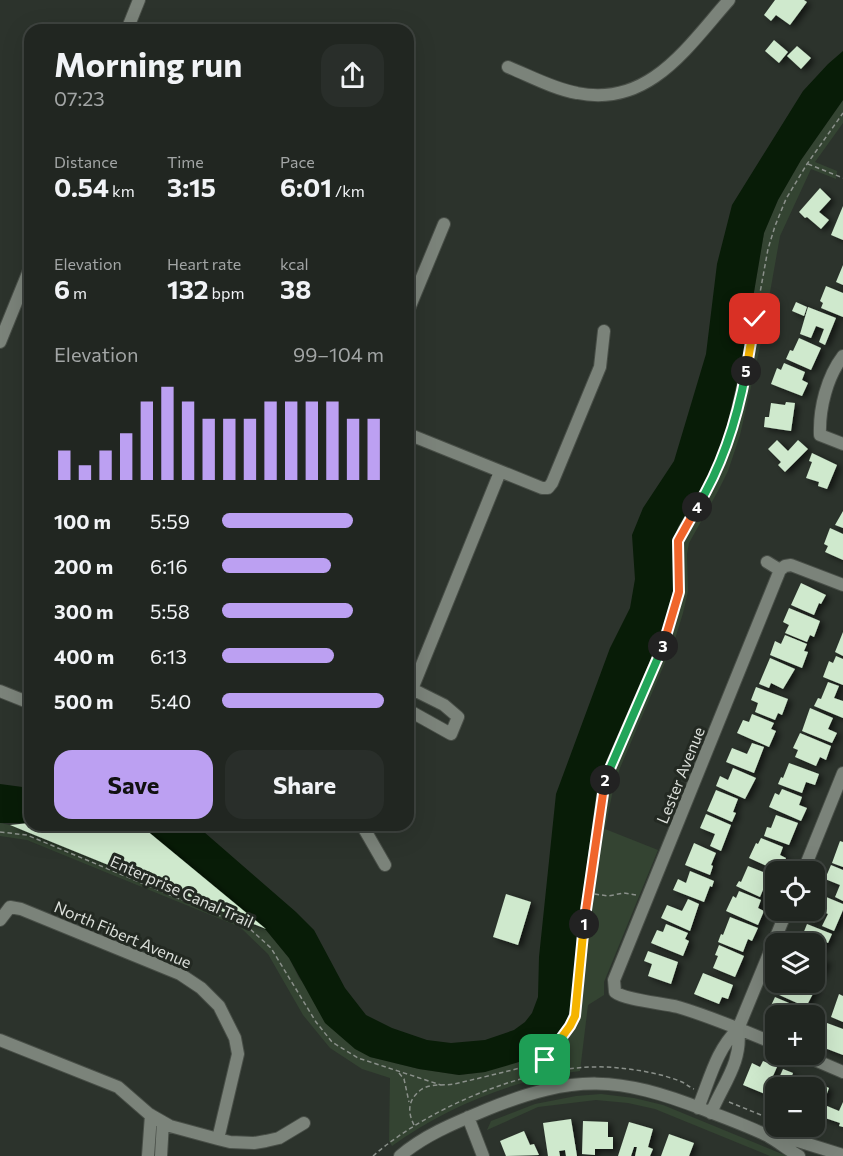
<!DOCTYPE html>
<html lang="en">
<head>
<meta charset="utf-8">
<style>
	:root { --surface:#212621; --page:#292e2a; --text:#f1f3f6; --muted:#a2a5a5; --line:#3e433f; --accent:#bca0f2 }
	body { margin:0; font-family:Commissioner,sans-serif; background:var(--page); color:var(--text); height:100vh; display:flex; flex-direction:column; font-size:22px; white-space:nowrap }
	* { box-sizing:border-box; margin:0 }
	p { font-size:20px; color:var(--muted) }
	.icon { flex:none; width:33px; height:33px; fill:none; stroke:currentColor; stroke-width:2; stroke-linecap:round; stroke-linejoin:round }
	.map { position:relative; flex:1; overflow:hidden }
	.side { position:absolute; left:24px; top:24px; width:390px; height:807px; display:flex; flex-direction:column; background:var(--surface); border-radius:18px; box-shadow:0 6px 24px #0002,0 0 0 2px var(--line) }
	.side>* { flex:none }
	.controls { position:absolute; left:765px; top:861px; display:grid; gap:12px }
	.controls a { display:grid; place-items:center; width:60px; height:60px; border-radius:12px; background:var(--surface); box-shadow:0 6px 24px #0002,0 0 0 2px var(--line); font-size:30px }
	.pin { position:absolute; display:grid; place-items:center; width:51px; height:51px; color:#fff; margin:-26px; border-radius:12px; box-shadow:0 3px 9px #0006 }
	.km { position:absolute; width:30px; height:30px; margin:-15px; border-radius:50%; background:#222; color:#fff; font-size:16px; line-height:30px; text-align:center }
	.round { display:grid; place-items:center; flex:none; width:63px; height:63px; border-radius:18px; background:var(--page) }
	.summary { display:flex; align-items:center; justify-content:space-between; height:102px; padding:0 30px }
	h1 { font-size:33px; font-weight:700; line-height:45px }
	.stats { display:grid; grid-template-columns:repeat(3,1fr); gap:9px; height:102px; padding:6px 30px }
	.stats div { display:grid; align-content:center }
	.stats b { font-size:26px; font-weight:700 }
	.stats small { font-size:16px; font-weight:400 }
	.stats p { font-size:16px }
	.chart { height:168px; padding:12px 30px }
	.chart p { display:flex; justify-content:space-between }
	.chart svg { width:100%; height:108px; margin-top:6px; stroke:var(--accent); stroke-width:6 }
	.button { display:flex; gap:12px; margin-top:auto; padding:12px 30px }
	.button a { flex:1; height:69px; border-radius:18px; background:var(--accent); color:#111; font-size:24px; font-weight:700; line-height:69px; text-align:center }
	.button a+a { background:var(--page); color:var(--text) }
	ul { padding:0 30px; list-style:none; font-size:20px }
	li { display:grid; grid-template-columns:96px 72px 1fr; align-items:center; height:45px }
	li i { height:15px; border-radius:8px; background:var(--accent) }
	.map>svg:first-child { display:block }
	.green { fill:#344432 }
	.water { fill:#081c07 }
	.building { fill:#cfe9cd; filter:url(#shadow) }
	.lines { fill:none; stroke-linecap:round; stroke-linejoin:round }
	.minor-casing { stroke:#484e47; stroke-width:14 }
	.path { stroke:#8a908a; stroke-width:1.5; stroke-dasharray:4.5 3; stroke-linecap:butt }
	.minor { stroke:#7b837a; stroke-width:12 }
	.split-1-casing { stroke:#fff; stroke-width:12 }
	.split-2-casing { stroke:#fff; stroke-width:12 }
	.split-3-casing { stroke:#fff; stroke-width:12 }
	.split-4-casing { stroke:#fff; stroke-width:12 }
	.split-5-casing { stroke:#fff; stroke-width:12 }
	.split-6-casing { stroke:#fff; stroke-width:12 }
	.split-1 { stroke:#f5b400; stroke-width:8 }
	.split-2 { stroke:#f0652b; stroke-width:8 }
	.split-3 { stroke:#22a559; stroke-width:8 }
	.split-4 { stroke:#f0652b; stroke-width:8 }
	.split-5 { stroke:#22a559; stroke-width:8 }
	.split-6 { stroke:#f5b400; stroke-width:8 }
	.labels { text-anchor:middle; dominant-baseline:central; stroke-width:6; stroke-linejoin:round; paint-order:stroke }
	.street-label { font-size:16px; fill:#dbdfda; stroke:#232922 }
</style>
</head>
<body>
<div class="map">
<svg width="843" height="1156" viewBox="0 0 843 1156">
	<defs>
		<filter id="shadow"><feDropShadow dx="4" dy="2.5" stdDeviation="3" flood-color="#0009"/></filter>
	</defs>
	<rect width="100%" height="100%" fill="#2c332c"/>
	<path class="green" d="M843,100V123L815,162L837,171L836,179L811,169L780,236L762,338L740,435L728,471L718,491L689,543L687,554L688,591L683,613L675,639L620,768L614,785L605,829L658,850L604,982V995L588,1005L580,1071C515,1079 446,1107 392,1146L389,1141L390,1078L362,1069L330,1048L303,1015L268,954L240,927L27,840L0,836V823L10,825L266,930L289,958L299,978L370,1057L419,1069L459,1075L485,1072L557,1035L566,1021L571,1008L577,937L597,788L607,759L661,634L673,541L678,527L714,466L725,434L744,351L764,233L778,200L801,160Z
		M601,1094L634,1098L663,1105L787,1156H770L655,1109L628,1103L596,1100L538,1107L487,1130L491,1121L535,1104L576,1096Z"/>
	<path class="water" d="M843,51V100L801,160L778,200L764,233L744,351L725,434L714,466L678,527L673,541V591L669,611L649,663L607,759L597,788L577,937L571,1008L566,1021L557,1035L534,1055L519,1062L485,1072L459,1075L419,1069L370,1057L355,1049L325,1023L289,958L266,930L140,825H196L296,912L314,930L345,988L366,1015L392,1028L427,1040L451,1043L485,1040L514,1030L525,1022L532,1013L538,997L539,957L556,794L610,648L630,608L635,579L632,535L643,508L674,461L706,354L717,264L732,205L803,91L828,64Z
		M0,784L30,788V823H0Z"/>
	<path class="building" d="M775,0H804L807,2L790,25L776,15L771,21L764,15Z
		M774,40L788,52L779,63L765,51Z
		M797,46L811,58L801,69L787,56Z
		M820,188L831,199L819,212L829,220L821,229L807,217L805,218L799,212Z
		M843,206V240L831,235Z
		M843,265V285L836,282Z
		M826,286L843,293V317L821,308L823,303L820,301Z
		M796,302L807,307L804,316L792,311Z
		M808,307L836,318L825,345L819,342L824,329L816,326L811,338L800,334Z
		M799,338L821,348L811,370L786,359L790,350L793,351Z
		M784,363L805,372L802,380L808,383L802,396L771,384L777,368L781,370Z
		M786,402L795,403L791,431L764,427L765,417H769L771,403L785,405Z
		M777,440L788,451L798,440L808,449L785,472L778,465L781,462L768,449Z
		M812,453L837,465L827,489L818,486L819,482L806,478L812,462L809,461Z
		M843,511V528L835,525Z
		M830,528L843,534V560L825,552L828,546L824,544Z
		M801,583L826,595L821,604L819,603L814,615L791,605Z
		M789,608L820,621L814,637L810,635L807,642L785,633L789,625L783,622Z
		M843,632V656L835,652Z
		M785,635L807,644L804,651L808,652L802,668L770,655L775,641L781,644Z
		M836,656L843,659V685L823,677L829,661L833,663Z
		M770,658L795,669L783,689L771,683L769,688L759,684Z
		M828,682L839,686L834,698L843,701V718L814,706L818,698L821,699Z
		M756,687L788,699L782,715L778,713L775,720L755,712L758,703L751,700Z
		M810,708L833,718L828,729L837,733L832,743L802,731Z
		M752,714L774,723L771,729L776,731L769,747L737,733L743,720L749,722Z
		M800,733L831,746L826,760L820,757L816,766L795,757L798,750L793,748Z
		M752,743L764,747L754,773L726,762L732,748L747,754Z
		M789,763L819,774L815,785L806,782L802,793L778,784L781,777L783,778Z
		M733,768L756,778L745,799L716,786L720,776L728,780Z
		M782,789L802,797L799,805L807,808L801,821L769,807L775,793L779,795Z
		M716,790L738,799L733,812L736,813L732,822L707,811Z
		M706,814L731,825L721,851L710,846L715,834L700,828Z
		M776,815L798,823L789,845L764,836L767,827L771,828Z
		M30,823V825H140L266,929L10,825Z
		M761,838L783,847L780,855L786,858L780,872L749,858L756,843L758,844Z
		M840,841L843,842V867L832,863Z
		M694,843L716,853L711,865L713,866L710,875L685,865Z
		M831,865L843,870V901L835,897L840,885L825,879Z
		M748,866L776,877L773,889L765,885L760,897L736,886L739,881L741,882Z
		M690,871L714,881L712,887L710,886L704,902L673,890L678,879L686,883Z
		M739,891L761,900L758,908L764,911L758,925L726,911L733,896L736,898Z
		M506,894L531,902L518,945L493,937Z
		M819,894L843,904V910L834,931L822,926L828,914L820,910L814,923L808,920L812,910H814V904Z
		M688,899L699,904L690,931L661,918L667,905L682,911Z
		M730,917L758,928L752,941L748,939L743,952L718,942L721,934L723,935Z
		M666,924L688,933L685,939L689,941L683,956L651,943L657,930L663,932Z
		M807,924L832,934L828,943L826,942L821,954L814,952V944H799Z
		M719,945L744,956L735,977L713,968L718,956L715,955Z
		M648,951L678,962L671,984L648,976L652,964L644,961Z
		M814,956L827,961L821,976L817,974L815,981Z
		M703,973L733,985L728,999L722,997L719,1004L694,994Z
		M791,982H810L817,986L806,1007L777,994L781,984L789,988Z
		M839,994L843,996V1022L831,1017Z
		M775,997L803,1009L800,1016H776V1028L769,1025L774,1012L769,1010Z
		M827,1023L843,1029V1055L822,1047L825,1040L821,1038Z
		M763,1061L777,1067L765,1094L743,1085L752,1063L760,1067Z
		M783,1069L793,1073L790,1081L804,1087L805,1084L812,1088H776V1102L770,1099Z
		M816,1082L829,1088L817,1120L814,1119V1088Z
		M843,1102V1127L839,1126L840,1123L822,1117L827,1106L839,1111Z
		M571,1119L577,1156H566L565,1150L559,1151L560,1156H548L543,1123Z
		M583,1121L608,1122V1137H613V1149H595V1155L582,1154Z
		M629,1122L653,1129L648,1147L653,1149L650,1156H635L637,1147H634L631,1156H618Z
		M524,1131L530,1145L534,1144L539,1155L506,1156L500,1141Z
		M669,1134L694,1143L689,1156H661Z"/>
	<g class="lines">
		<defs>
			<path id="minor" d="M127,30L139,0
				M508,67C530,76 554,89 577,93C649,108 688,46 729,0
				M408,311L444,224
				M0,342L30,268
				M843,356C827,377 819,408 820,435L843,444
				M408,434L542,488H548L552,483L600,367L604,331
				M767,562L780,570L785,566L791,565L843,585
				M0,691L30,703
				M408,699L500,472
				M408,710L451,734L458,717L444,705L412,689
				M362,825L385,865
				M803,872L843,773
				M0,920L10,907L21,909L180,974L201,988L219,1006L235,1038L238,1054L218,1139
				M0,1040L118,1087L149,1114L170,1126L218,1139L230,1142L254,1143L266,1141L279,1138L304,1123
				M776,1044C744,1031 712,1017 678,1007C662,1003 625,1000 615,992L614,980L780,570
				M801,1054L843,1072
				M698,1108C710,1079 716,1050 738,1029L787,910
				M711,1113C723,1084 743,1061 738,1029
				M468,1117L483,1156
				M772,1137L798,1141L843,1155
				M148,1156L151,1115
				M161,1156L163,1122
				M400,1156C426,1134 457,1122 488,1109C575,1074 618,1076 705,1110C725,1118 748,1126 768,1136C779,1142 788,1150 799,1156"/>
		</defs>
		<use href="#minor" class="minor-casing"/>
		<path class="path" d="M808,164L843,178
			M0,832L27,835L249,928L271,948L316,1022L332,1042L358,1058L441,1085
			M636,895L624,893L608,896L588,893L602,793L608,771L665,640L679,592L678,541L710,485L720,465L730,434L743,386L768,249L775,226L786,199L807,164L843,113
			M548,1072L545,1060L570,1026L575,1016L581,941L588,894
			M399,1073L404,1079L409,1102
			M729,1102L776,1121
			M414,1125C407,1111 408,1099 422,1089C432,1083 443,1086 454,1084C481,1078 508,1071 536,1064L544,1060
			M373,1156C431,1105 542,1059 619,1068C640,1070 663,1074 682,1082C686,1084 689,1087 694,1089"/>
		<use href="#minor" class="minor"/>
	</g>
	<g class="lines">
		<defs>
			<path id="split-1" d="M545,1060L570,1026L575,1016L584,924"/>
			<path id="split-2" d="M584,924L605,780"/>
			<path id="split-3" d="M605,780L663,646"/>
			<path id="split-4" d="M663,646L679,592L678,541L697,507"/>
			<path id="split-5" d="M697,507C723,465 737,420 746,371"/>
			<path id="split-6" d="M746,371L755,319"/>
		</defs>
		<use href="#split-1" class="split-1-casing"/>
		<use href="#split-2" class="split-2-casing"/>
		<use href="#split-3" class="split-3-casing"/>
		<use href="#split-4" class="split-4-casing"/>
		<use href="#split-5" class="split-5-casing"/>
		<use href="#split-6" class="split-6-casing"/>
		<use href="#split-1" class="split-1"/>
		<use href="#split-2" class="split-2"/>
		<use href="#split-3" class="split-3"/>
		<use href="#split-4" class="split-4"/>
		<use href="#split-5" class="split-5"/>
		<use href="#split-6" class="split-6"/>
	</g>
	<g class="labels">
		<g class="street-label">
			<text transform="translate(680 775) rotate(-68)">Lester Avenue</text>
			<text transform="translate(182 891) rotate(24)">Enterprise Canal Trail</text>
			<text transform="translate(123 934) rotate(23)">North Fibert Avenue</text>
		</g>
	</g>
</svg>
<div class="controls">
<a><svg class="icon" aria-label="locate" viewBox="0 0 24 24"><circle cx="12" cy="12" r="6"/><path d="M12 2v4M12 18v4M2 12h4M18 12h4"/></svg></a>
<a><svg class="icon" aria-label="layers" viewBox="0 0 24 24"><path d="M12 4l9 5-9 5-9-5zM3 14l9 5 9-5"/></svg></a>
<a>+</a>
<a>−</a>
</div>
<div class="pin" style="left:545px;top:1060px;background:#1e9e55"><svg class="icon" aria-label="arrive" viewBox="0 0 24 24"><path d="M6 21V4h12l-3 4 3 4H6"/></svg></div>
<div class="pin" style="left:755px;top:319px;background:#d93025"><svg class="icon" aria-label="check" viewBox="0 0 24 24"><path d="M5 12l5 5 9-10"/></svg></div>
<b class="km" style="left:584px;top:924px">1</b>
<b class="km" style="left:605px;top:780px">2</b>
<b class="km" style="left:663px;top:646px">3</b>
<b class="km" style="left:697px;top:507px">4</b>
<b class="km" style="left:746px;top:371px">5</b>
<section class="side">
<div class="summary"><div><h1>Morning run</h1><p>07:23</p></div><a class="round"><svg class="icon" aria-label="share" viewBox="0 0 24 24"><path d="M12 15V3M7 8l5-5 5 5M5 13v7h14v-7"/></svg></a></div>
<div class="stats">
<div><p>Distance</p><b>0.54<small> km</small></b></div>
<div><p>Time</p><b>3:15</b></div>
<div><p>Pace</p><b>6:01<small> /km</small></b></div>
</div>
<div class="stats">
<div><p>Elevation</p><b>6<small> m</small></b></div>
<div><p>Heart rate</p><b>132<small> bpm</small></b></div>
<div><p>kcal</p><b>38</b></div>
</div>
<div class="chart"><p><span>Elevation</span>99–104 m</p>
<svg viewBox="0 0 160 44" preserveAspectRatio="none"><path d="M5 44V32M15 44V38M25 44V32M35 44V25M45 44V12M55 44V6M65 44V12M75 44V19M85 44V19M95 44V19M105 44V12M115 44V12M125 44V12M135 44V12M145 44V19M155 44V19"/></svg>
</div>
<ul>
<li><b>100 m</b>5:59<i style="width:81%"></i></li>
<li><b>200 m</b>6:16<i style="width:67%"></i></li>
<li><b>300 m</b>5:58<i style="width:81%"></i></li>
<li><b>400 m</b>6:13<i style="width:69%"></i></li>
<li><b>500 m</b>5:40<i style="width:100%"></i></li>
</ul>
<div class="button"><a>Save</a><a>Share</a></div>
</section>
</div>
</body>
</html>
